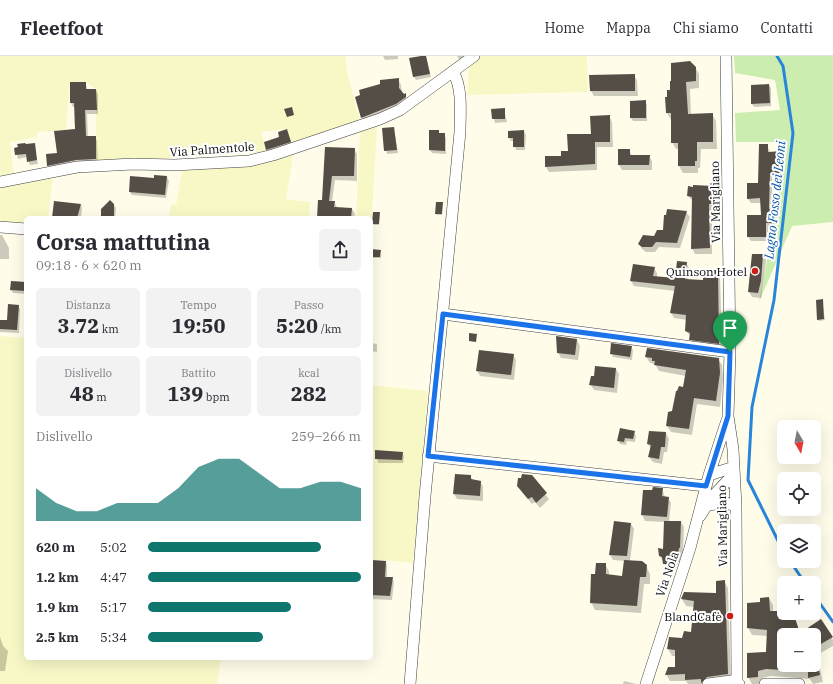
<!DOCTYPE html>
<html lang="it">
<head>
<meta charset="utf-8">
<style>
	:root { --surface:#fff; --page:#f2f2f3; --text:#2b2b33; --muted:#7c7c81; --line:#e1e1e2; --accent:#0f766e }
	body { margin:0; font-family:"IBM Plex Serif",serif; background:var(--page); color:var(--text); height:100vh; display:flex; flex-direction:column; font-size:15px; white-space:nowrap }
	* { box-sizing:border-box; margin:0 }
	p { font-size:13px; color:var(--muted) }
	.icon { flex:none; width:22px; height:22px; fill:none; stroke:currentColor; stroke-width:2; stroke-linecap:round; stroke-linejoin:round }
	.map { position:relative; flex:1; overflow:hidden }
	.side { position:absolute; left:24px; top:160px; width:349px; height:444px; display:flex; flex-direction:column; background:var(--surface); border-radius:6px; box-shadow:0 4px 16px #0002 }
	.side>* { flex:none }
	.needle { width:26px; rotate:170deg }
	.fabs { position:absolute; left:777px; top:364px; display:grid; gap:8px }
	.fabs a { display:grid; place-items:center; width:44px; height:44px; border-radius:6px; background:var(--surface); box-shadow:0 4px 16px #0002; font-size:20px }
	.pin { position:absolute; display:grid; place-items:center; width:34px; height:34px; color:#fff; margin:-41px -17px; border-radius:50% 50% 50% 0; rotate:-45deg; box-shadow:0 0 4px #0007 }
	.pin .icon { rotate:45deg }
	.round { display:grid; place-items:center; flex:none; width:42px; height:42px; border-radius:6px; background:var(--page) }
	.overview { display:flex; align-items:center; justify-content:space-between; height:68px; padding:0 12px }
	h1 { font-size:22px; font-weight:800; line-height:30px }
	.metrics { display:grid; grid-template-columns:repeat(3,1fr); gap:6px; height:68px; padding:4px 12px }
	.metrics div { display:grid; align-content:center; border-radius:6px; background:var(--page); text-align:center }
	.metrics b { font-size:20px; font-weight:800 }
	.metrics small { font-size:11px; font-weight:400 }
	.metrics p { font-size:11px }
	.chart { height:112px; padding:8px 12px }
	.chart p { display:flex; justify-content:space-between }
	.chart svg { width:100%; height:72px; margin-top:4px; fill:var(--accent); opacity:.7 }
	ul { padding:0 12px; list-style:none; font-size:13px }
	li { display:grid; grid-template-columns:64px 48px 1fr; align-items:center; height:30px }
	li i { height:10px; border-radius:5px; background:var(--accent) }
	header { display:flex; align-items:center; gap:24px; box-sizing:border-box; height:56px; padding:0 20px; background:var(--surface); border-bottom:1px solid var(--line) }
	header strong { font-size:19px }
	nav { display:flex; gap:22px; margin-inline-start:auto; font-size:14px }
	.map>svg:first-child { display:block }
	.farmland { fill:#f8f8c7 }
	.green { fill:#cbedb0 }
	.shadow { fill:#0003; fill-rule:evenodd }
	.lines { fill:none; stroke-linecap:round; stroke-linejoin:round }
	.stream { stroke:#2885db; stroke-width:3 }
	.building { fill:#554e47 }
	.minor-casing { stroke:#3f3f3f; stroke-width:12 }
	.minor { stroke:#fff; stroke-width:11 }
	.route-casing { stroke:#fff; stroke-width:8 }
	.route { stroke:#1a73e8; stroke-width:5 }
	.poi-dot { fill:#c91d16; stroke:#fff; stroke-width:1.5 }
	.labels { text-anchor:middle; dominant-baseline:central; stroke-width:4; stroke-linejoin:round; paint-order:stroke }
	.street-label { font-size:12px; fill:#0c0c0c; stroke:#fff }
	.poi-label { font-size:12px; fill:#0c0c0c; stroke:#fff; text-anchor:end }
	.water-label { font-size:13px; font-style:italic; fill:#0956a9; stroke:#fff }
</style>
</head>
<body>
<header>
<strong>Fleetfoot</strong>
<nav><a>Home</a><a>Mappa</a><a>Chi siamo</a><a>Contatti</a></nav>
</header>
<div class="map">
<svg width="833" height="628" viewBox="0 0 833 628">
	<rect width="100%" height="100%" fill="#fffdea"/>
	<path class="farmland" d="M0,0H345L348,20L360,65L291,88L287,73L261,76L267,96L96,106V33L86,26H70L66,74L37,76V81L10,86L14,118L0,121Z
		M481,0H587L588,36L467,39L469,11Z
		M377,70L371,176V162H356L360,74Z
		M293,99L286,143L310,146L309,162H169L171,148L176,149L182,115L255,108Z
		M53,119L48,162H26V171L0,169V129Z
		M0,280L26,282V602H221L217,628H0Z
		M371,329L428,335L413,507L371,503Z"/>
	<path class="green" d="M734,0H833V166L792,170L759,246L779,139L786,86H736L735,57L780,54L775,24L735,17Z"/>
	<path class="shadow" d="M383,0H398V3L385,4Z
		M426,0L431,21L416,24L414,21Z
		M457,0H469L460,5Z
		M695,11L699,18V32L690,33L691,59L712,58L716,65L717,93H701L700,112H698V117H683L679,110V93H676L672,86L671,64L667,57L668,42L670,35Z
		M634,19L637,24L638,40H594L591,35L590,20Z
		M398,23L401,29L402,37L405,39L408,44L365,67L362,62Z
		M85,27L88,34H96L98,38V58H87L88,81H95L97,85L98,107L51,113L48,109L76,74L75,51H73L71,47Z
		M769,29L771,32V50L754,51L752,48V30Z
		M645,45L647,49V65H633L631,62Z
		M504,53L507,66L495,67L492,54Z
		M609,60L612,66L613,91H597V114L549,116L546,111L592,79Z
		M394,72L398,97L387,98L383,73Z
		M286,74L292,89L269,96L267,93Z
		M430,75H438L440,78H444L446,82V98L432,97L430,94Z
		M524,75L526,79L525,94H516L514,85H511L509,82Z
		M34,88L38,108L30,109L27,101L18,103L15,92Z
		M767,89L770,96H783L785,100L783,121H772V154H774L777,159L775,172H768V185H751L748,181L762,160V147H751L748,143L759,128Z
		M326,92L354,93L357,98V125L335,124L332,146H334L337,151L352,153L355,158L354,162H318L323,146Z
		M629,94L632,100H649L652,105V114H622L619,109Z
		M167,121L169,125L166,142L132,139L130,136L155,123Z
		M714,131L717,136L716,153H712V198H695L692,192L693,145L688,140Z
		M442,147V159H437L436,158Z
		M113,148L116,152L115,162H102Z
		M81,149L82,152L81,162H53Z
		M686,156L690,161L680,192L659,191L655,196H646L642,193L639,188L655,181Z
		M379,157V169H374L373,167Z
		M0,179H2L9,192V203H0Z
		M371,194L380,195L381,202H371Z
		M763,199L766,204L761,242L752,241L749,236Z
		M686,207L689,212L688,224L704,225L717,215L720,220L722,292L693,288L691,281L686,275L687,264L674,262L671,257L675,235L634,230L631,225L654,212L657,217V221L675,223Z
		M26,227V238L13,237L11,234Z
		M822,244L825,264L819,265L818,264Z
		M18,250L20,253L19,277L0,276V265H8Z
		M577,284L580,290L578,304L561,302L558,296Z
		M371,287L377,288V296L371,295Z
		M631,291L633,294L632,304L613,301L611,297Z
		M513,299L516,304L514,324L480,320L477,315Z
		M646,301L718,303L722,309L723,324L720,351L697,348L692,379L671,376L667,370L684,332L686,320L659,315L655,308L650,307Z
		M616,313L619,318L617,337L594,334L590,328Z
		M634,376L636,380L635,386L627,385L626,389L620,388L618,384Z
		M666,377L669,383L667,396H664L662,408L653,406L649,401L651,393L648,388Z
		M376,395L402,397L404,400L403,407H378Z
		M470,420L473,424L480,425L483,431V445L457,443L454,438Z
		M531,420L549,443L540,452L535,446L532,448L521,435Z
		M662,433L665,441L668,442L671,447L669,466H681L684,471L683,497L681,506H678L676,513H667L660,500L664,494L665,466L645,465L642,459L644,435Z
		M615,466L631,468L634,473L630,505L646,510L650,518V528H644L641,557L595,554L591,546L596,519L605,508L609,515V520L623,521L625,505L613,504L610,499Z
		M371,504L385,505L387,509V522H392L394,526L392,544L371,543Z
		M724,525L728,532L731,625L709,628H688L686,625H670L666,618L675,612L676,600H672L668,593L670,582L683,583L692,577L694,551L686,550L682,543L717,538Z
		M769,542L773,549V556H777L782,563L793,561L799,574L808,573L821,565L833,584V590L817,599L823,626L813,628L810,623L771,620L762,622L761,628H752L748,621L766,597L767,580L752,579L748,572L760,547ZM784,579H814V609H784Z
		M0,581L3,590L8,595L5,615H0Z
		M624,625L636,628H623Z"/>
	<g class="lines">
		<path class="stream" d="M777,0L783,10L793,77L774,244L752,351L748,424L784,497
			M790,505L805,527
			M814,539L833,566"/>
	</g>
	<path class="building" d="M421,0H426L430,18L413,21L409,2Z
		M690,5L696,11V25L686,26L688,58L713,57V86H697V105H695V110H678V87H671V57H666L665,41H667V34H670V25H671V7Z
		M635,18V35H590L589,19Z
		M399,22V32L404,38L406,37V41L396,48L361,62L355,41L360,39L359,34L380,28V24Z
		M70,26H86V33H96L97,54H85L86,80H96V103L76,104L47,110L46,98L57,97L54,75L75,73L74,47H70Z
		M769,28L770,47L751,48V29Z
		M646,44V62H630V45Z
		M292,51L294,59L287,61L284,53Z
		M505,52V63H492L491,53Z
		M610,59V86H595V108L545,111V100H561V95H568L567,78H591L590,60Z
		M394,71L397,94L384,95L382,72Z
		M287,73L291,86L266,94L264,86L279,81L278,76Z
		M429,74H439V77H445V95L429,94Z
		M524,74V91H513V82H508V75Z
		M25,87L26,88L35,87L37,104L27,106L26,98L15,99L14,92L18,91L17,88Z
		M759,88H768V96L783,95L782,109L781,117H770L769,153H775L772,167H766V181H747V159H761L760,142L747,143V127H758Z
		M325,91L355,92L354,120H332L329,145H335L334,151L352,152L351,162H317L318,144H322Z
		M618,93H630V99H650L649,109H618Z
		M154,119L167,120L165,139L129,136L130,120L154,122Z
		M693,129L714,130V148H709L710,192L691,193L692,141L687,140L688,130L693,131Z
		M110,144L114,148V162H101V153Z
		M54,145L81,148L77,162H52Z
		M436,146H443L442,158H435Z
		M667,153L687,155L677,187L656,186L652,191H642L638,188L643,179L654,180L657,174H663L664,159H666Z
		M373,156H380L379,168H372Z
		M371,193L381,194L380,201H371Z
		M752,198H763L761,225L758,237L748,236Z
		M677,205L687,206L685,223L703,224V214H718L719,288L689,284L690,277L685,275L686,259L670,257L675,230L630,225L633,208L655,211L653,220L675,222Z
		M11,225L26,226V235L10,234Z
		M823,243L824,263L817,264L816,244Z
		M8,248L19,249L17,274L0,273V264H7Z
		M469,277L477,278L476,286L469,285Z
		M556,280L577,283L575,299L557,297Z
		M611,287L632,290L630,301L610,298Z
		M647,292L719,302L720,317L716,345L694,342L689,373L666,370L668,356L672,355L676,335H677L679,330L683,331L686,314L654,309L655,305H652V302L645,301Z
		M479,294L514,298L511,319L476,315Z
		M595,310L616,312L614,332L589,329L591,320H594Z
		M620,372L635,375L633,383L625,382L624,386L617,385Z
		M649,375L666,376L665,391H661L659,403L648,401L651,389L647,388Z
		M375,394L403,396L402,404L375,403Z
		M455,418L471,419V423L481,425L480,440L453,438Z
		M522,418L532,419L547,437L536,447L532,441L528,443L517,430L518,422H521Z
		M653,431L663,432L662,440L669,441L667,461L641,459L643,434H652Z
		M614,465L631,467L627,500L609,499Z
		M664,465H681L680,492H679L678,500L676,501L673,508H663L662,501L659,500L658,492L663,493Z
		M371,504L386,505L385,521H393L390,540L371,539Z
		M624,504L642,505L647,509L646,521H640L637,550L590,547L591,518H595L596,507H606V518L622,520Z
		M725,524L728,618L707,621L701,627V623L685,624V618L665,619L668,611H675V594L667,593L669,581L682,582L684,575L691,576L694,545L681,543L684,536L716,537V525Z
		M769,541L770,555H778L779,563L794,559L800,577L821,563L833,581L814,592V579H784V614L766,613L758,615V621L747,622V597L766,596L767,574L747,572V547L760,546V542Z
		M786,609H818L820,619L808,622V616L785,615Z"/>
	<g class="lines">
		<defs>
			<path id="minor" d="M726,0L730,296L728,360L733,393L736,450L737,628
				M0,126L77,111L133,108L175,109L249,105L273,99L380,63L400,54L474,0
				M0,171L26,173
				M443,258L730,296
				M428,400L706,430
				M709,419L734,411
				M707,449L711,442L734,418
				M700,460L707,449L726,447L736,450
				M410,628L425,440L460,76C460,56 463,34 453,15
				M646,628L690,492L709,419L727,364
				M708,628L731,625L739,628
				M765,628H799"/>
		</defs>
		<use href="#minor" class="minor-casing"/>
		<use href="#minor" class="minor"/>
	</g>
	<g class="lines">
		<defs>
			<path id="route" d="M443,258L730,296L728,360L706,430L428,400Z"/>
		</defs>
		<use href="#route" class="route-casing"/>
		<use href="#route" class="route"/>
	</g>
	<g class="poi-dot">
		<circle cx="755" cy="215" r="4"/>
		<circle cx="730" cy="560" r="4"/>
	</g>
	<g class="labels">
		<g class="street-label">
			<text transform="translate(212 93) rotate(-4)">Via Palmentole</text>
			<text transform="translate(715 146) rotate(-91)">Via Marigliano</text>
			<text transform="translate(722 470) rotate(-91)">Via Marigliano</text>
			<text transform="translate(667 518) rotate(-71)">Via Nola</text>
		</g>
		<g class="poi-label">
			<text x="747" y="215">Quinson Hotel</text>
			<text x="722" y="560">BlandCafè</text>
		</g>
		<g class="water-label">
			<text transform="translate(775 144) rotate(-84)">Lagno Fosso dei Leoni</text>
		</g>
	</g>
</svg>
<div class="fabs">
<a><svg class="needle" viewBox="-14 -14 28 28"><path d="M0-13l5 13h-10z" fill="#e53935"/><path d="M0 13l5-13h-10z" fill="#7c7c81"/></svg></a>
<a><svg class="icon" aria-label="locate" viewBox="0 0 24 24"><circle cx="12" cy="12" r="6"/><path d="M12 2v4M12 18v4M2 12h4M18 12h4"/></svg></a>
<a><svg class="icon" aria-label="layers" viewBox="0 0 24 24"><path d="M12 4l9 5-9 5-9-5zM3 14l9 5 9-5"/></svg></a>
<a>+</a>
<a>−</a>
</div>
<div class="pin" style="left:730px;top:296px;background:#1e9e55"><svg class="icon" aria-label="arrive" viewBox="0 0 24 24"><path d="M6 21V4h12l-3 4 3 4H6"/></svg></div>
<section class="side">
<div class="overview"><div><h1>Corsa mattutina</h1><p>09:18 · 6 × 620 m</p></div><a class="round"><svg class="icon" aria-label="share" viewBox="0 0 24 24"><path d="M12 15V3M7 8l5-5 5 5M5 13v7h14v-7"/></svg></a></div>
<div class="metrics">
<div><p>Distanza</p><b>3.72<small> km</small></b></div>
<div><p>Tempo</p><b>19:50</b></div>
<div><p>Passo</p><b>5:20<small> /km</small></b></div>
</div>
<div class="metrics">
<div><p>Dislivello</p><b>48<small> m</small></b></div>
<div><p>Battito</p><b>139<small> bpm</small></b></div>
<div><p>kcal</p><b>282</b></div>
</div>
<div class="chart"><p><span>Dislivello</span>259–266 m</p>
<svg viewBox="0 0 160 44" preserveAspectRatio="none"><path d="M0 44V24L10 33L20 38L30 38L40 33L50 33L60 33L70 24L80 11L90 6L100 6L110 15L120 24L130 24L140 20L150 20L160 24V44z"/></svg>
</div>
<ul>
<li><b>620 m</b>5:02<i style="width:81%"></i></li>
<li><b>1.2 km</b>4:47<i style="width:100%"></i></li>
<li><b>1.9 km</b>5:17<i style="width:67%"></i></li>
<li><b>2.5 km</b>5:34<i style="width:54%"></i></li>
</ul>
</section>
</div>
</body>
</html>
